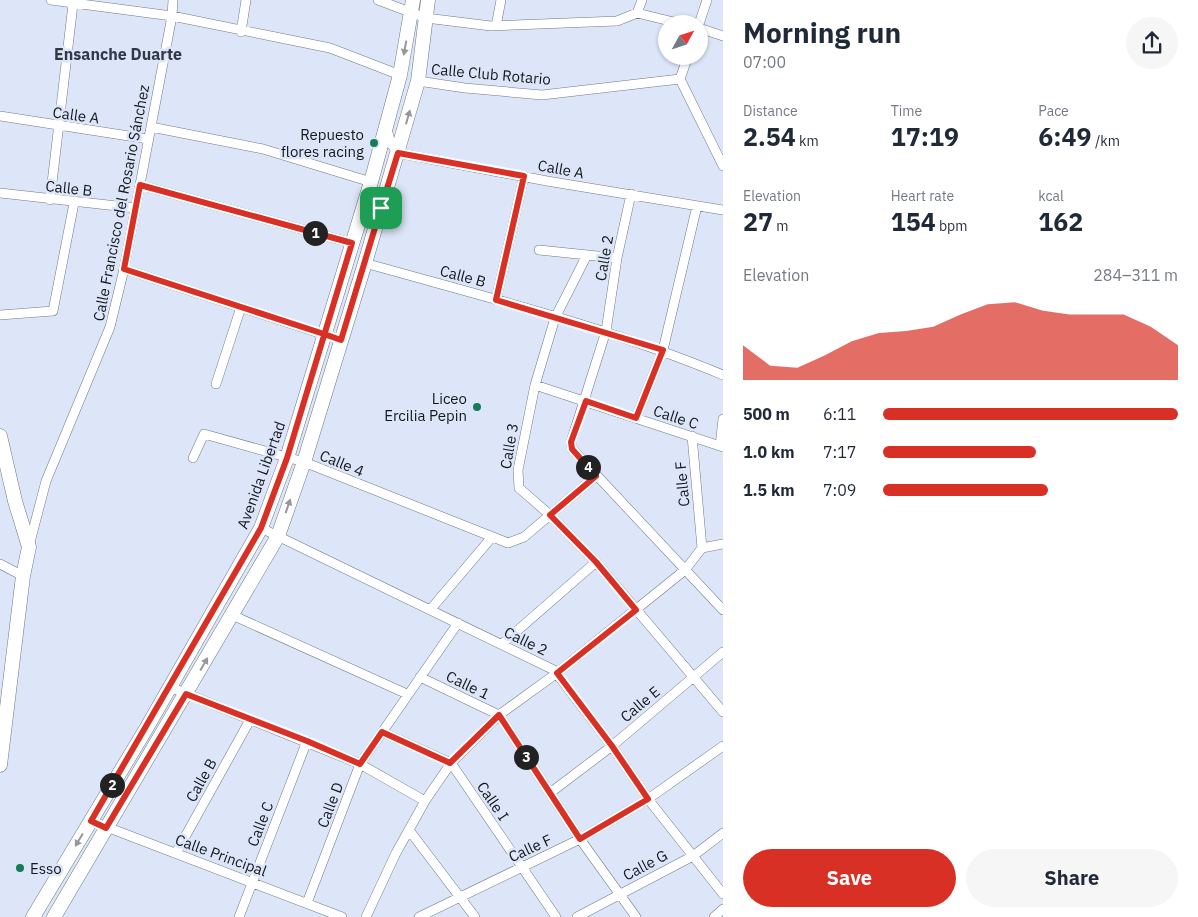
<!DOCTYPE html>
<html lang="en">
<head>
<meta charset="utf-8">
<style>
	:root { --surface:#fff; --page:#f6f6f7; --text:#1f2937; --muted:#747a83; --accent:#d93025 }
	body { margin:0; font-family:"IBM Plex Sans",sans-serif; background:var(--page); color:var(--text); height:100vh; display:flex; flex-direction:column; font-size:19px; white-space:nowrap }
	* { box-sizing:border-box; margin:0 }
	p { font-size:16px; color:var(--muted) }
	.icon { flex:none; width:28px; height:28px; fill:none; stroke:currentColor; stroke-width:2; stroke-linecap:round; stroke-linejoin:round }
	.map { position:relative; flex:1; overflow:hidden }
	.drawer { display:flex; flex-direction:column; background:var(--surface); width:475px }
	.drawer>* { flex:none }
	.needle { width:32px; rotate:50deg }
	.controls { position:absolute; left:658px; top:15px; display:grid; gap:10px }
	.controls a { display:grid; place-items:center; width:50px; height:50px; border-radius:50%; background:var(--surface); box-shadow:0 1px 4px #0004; font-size:25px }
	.pin { position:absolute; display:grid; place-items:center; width:42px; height:42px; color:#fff; margin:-21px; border-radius:10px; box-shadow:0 2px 8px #0006 }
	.km { position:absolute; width:25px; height:25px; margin:-12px; border-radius:50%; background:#222; color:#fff; font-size:14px; line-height:25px; text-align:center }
	.round { display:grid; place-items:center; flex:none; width:52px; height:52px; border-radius:26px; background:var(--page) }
	.headline { display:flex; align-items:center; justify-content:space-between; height:85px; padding:0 20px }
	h1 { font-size:28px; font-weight:800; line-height:38px }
	.metrics { display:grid; grid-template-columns:repeat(3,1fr); gap:8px; height:85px; padding:5px 20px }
	.metrics div { display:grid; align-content:center }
	.metrics b { font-size:25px; font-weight:800 }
	.metrics small { font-size:14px; font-weight:400 }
	.metrics p { font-size:14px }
	.chart { height:140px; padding:10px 20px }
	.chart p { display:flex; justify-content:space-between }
	.chart svg { width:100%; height:90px; margin-top:5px; fill:var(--accent); opacity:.7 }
	.action { display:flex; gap:10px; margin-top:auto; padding:10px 20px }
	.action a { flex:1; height:58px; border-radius:30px; background:var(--accent); color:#fff; font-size:20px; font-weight:800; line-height:58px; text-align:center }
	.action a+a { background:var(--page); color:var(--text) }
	ul { padding:0 20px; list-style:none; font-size:16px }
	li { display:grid; grid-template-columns:80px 60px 1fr; align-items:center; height:38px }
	li i { height:12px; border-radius:6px; background:var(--accent) }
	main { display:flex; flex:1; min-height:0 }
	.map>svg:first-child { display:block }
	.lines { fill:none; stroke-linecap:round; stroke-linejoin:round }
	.street-casing { stroke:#707989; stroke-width:10 }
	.primary-casing { stroke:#707989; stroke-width:15 }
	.street { stroke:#fff; stroke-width:9 }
	.primary { stroke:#fff; stroke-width:14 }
	.oneway { fill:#95979a }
	.route-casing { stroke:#fff; stroke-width:10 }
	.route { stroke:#d93025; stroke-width:6 }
	.poi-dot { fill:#167c55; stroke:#dce6f8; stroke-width:2 }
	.labels { text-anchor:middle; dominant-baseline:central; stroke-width:5; stroke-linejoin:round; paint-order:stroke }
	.street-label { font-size:15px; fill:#14181e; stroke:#dce6f8 }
	.poi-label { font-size:15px; fill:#14181e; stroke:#dce6f8; text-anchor:end }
	.neighbourhood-label { font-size:16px; font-weight:bold; fill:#313947; stroke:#dce6f8 }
</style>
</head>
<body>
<main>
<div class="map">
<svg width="723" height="917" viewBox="0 0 723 917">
	<rect width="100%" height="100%" fill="#dce6f8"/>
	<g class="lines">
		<defs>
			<path id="street" d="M51,0L172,16L330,48L400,75
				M378,0L426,18L491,26L617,21L637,13L682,24
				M637,13L642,0
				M699,24L707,0
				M496,26L501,0
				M699,28L723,36
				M241,32L246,0
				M688,56L680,79L723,166
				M418,81L465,88L542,95L680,79
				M0,116L148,139
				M151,127L263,149L371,182
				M387,129L391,144L398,153L547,181L723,210
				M140,185L352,243
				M0,193L135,208
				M631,194L617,258L606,331L571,442L572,449L723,610
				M50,200L73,4
				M539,250L617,258
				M587,255L555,318L535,385L518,470L519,488L550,515L596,562L723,712
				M365,263C485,297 608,327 723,375
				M124,269L341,340
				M496,300L524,176
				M0,315L53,311L74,203
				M216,384L241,307
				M535,385L723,447
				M636,418L663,350L697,206
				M720,446L723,419
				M193,458L204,434L304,462L508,543L524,537L596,476
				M261,528L554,670L612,746L648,799L723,894
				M29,546L46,481L110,327L124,269L172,16L173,0
				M702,548L723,544
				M0,564L23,576
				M430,610L492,537
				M232,615L407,694
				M502,644L596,562
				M420,677L499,715L580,839L636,917
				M170,687L360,764L425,801
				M382,732L451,763L556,917
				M550,793L612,746L723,652
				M91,821L342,917
				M409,830L475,917
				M176,853L250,720
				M307,903L360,764L458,623
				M239,917L307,741
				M366,917L396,853L425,801L451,763L499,715L557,673L685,570L702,548L692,436
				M419,917L580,839L648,799L723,746
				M577,917L693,856L723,833
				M714,917L723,909"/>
			<path id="primary" d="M0,436L15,501L29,547L23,576L0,765
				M33,917L146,729L261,528L287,458L371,182L400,75L413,0
				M54,917L278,536L304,462L365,263L418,81L428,0"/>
		</defs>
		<use href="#street" class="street-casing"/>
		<use href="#primary" class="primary-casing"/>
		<use href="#street" class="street"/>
		<use href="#primary" class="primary"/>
	</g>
	<defs><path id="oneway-solid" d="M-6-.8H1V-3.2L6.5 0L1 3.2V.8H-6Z" transform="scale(1.25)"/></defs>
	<g class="oneway">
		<use href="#oneway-solid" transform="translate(405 48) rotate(100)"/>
		<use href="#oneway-solid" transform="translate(408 117) rotate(-74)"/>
		<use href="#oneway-solid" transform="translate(288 506) rotate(-71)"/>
		<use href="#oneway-solid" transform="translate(204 664) rotate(-60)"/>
		<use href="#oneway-solid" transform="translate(79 840) rotate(121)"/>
	</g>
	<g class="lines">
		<defs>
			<path id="route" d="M381,208L341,340L324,334L124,269L140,185L352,243L287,458L261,528L91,821L106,828L186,694L307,741L360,764L382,732L450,763L499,715L580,839L648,799L612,746L557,673L636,610L596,562L550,515L596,476L572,449L571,442L586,401L636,418L663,350L496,300L524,176L398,153L381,208"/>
		</defs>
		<use href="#route" class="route-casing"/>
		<use href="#route" class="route"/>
	</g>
	<g class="poi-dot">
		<circle cx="374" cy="143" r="5"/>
		<circle cx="477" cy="407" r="5"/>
		<circle cx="20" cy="868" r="5"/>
	</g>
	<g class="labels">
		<g class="street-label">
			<text transform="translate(491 74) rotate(5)">Calle Club Rotario</text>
			<text transform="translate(76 115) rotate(8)">Calle A</text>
			<text transform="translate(561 169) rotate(10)">Calle A</text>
			<text transform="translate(69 188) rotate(6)">Calle B</text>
			<text transform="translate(121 203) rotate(-79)">Calle Francisco del Rosario Sánchez</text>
			<text transform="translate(604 258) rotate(-80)">Calle 2</text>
			<text transform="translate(463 276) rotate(15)">Calle B</text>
			<text transform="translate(676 417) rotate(18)">Calle C</text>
			<text transform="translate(509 446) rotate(-80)">Calle 3</text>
			<text transform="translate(342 463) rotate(22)">Calle 4</text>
			<text transform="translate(261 475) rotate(-70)">Avenida Libertad</text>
			<text transform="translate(682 484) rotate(-95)">Calle F</text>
			<text transform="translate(526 641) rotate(26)">Calle 2</text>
			<text transform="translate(468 685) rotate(26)">Calle 1</text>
			<text transform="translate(640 704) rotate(-40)">Calle E</text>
			<text transform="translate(201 780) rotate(-61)">Calle B</text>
			<text transform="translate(493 801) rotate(56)">Calle I</text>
			<text transform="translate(330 805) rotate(-69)">Calle D</text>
			<text transform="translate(260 824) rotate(-69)">Calle C</text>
			<text transform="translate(530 848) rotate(-25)">Calle F</text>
			<text transform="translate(221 855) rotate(20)">Calle Principal</text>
			<text transform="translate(645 865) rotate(-28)">Calle G</text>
		</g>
		<g class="poi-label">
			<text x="364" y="134">Repuesto<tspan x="364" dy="17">flores racing</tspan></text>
			<text x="467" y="398">Liceo<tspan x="467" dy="17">Ercilia Pepin</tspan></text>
			<text x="30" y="868" text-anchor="start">Esso</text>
		</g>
		<g class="neighbourhood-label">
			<text x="118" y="54">Ensanche Duarte</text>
		</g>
	</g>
</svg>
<div class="controls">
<a><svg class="needle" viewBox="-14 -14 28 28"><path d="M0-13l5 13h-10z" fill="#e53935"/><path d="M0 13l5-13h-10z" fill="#747a83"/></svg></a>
</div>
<div class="pin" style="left:381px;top:208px;background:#1e9e55"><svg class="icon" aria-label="arrive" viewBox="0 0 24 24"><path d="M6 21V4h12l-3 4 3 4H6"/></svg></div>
<b class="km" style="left:315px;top:233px">1</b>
<b class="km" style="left:112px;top:785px">2</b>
<b class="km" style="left:526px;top:757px">3</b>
<b class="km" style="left:588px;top:467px">4</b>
</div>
<section class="drawer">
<div class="headline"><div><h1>Morning run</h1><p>07:00</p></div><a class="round"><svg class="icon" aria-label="share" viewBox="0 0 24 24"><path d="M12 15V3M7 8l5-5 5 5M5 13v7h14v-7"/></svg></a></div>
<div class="metrics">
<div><p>Distance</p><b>2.54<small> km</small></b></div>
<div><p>Time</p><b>17:19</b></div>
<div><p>Pace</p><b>6:49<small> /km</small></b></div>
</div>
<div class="metrics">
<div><p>Elevation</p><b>27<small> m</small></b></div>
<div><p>Heart rate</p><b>154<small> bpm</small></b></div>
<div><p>kcal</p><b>162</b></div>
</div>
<div class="chart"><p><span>Elevation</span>284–311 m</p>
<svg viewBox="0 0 160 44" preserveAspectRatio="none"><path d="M0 44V27L10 37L20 38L30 32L40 25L50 21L60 20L70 18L80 12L90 7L100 6L110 10L120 12L130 12L140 12L150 18L160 27V44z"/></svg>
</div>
<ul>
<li><b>500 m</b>6:11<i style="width:100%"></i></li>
<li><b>1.0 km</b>7:17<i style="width:52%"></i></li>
<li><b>1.5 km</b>7:09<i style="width:56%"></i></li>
</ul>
<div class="action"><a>Save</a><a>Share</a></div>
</section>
</main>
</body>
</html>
